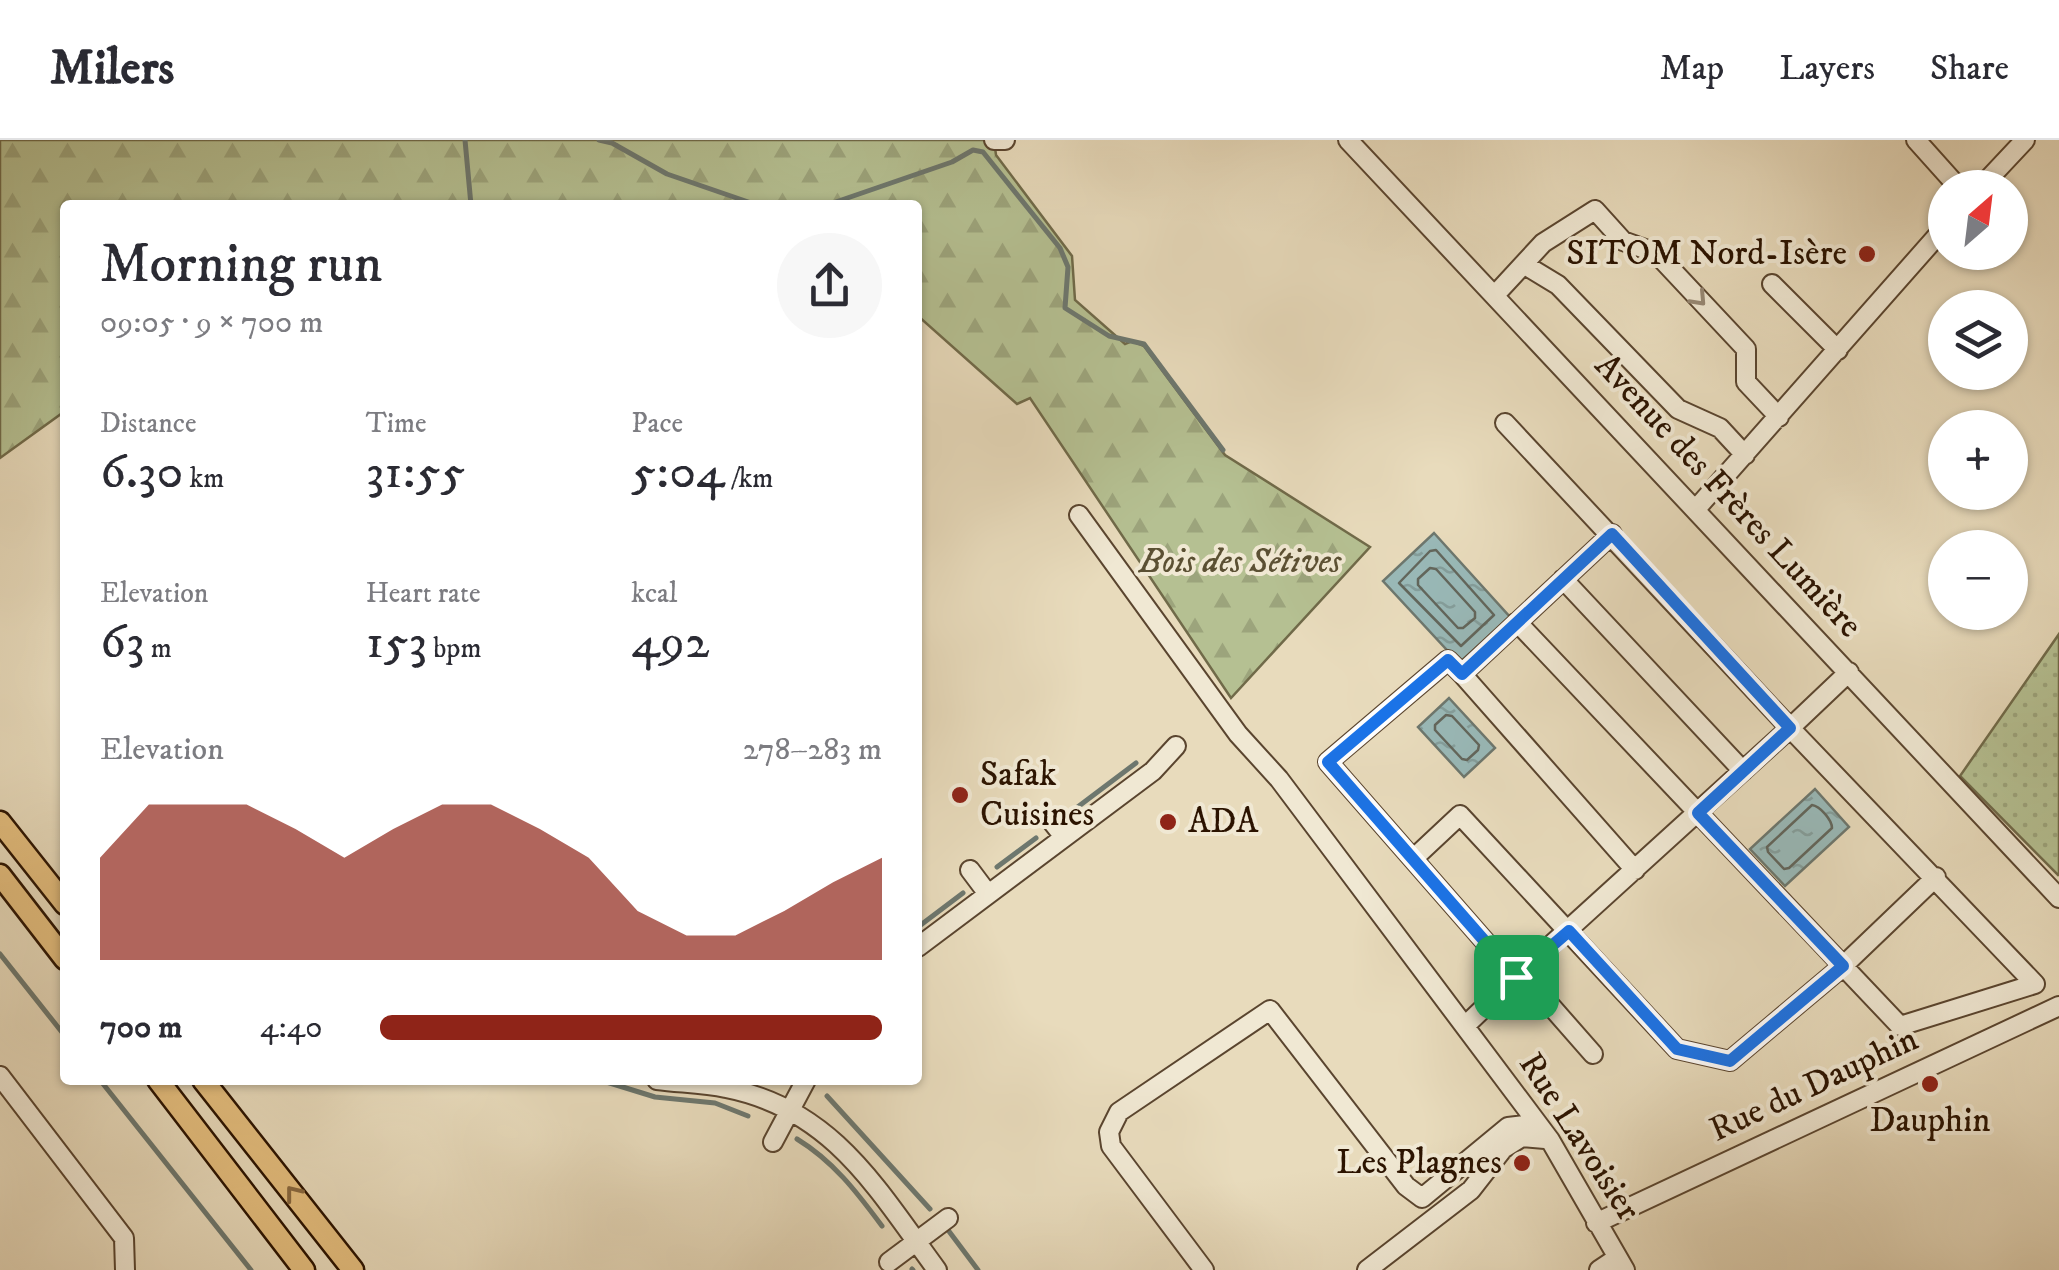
<!DOCTYPE html>
<html lang="en">
<head>
<meta charset="utf-8">
<style>
	:root { --surface:#fff; --page:#f7f7f7; --text:#2b2b33; --muted:#7c7c81; --line:#e1e1e2; --accent:#8f2418 }
	body { margin:0; font-family:"IM FELL DW Pica",serif; background:var(--page); color:var(--text); height:100vh; display:flex; flex-direction:column; font-size:38px; white-space:nowrap }
	* { box-sizing:border-box; margin:0 }
	p { font-size:32px; color:var(--muted) }
	.icon { flex:none; width:55px; height:55px; fill:none; stroke:currentColor; stroke-width:2; stroke-linecap:round; stroke-linejoin:round }
	.map { position:relative; flex:1; overflow:hidden }
	.drawer { position:absolute; left:60px; top:60px; width:862px; height:885px; display:flex; flex-direction:column; background:var(--surface); border-radius:10px; box-shadow:0 2px 8px #0004 }
	.drawer>* { flex:none }
	.needle { width:65px; rotate:28deg }
	.controls { position:absolute; left:1928px; top:30px; display:grid; gap:20px }
	.controls a { display:grid; place-items:center; width:100px; height:100px; border-radius:50%; background:var(--surface); box-shadow:0 2px 8px #0004; font-size:50px }
	.pin { position:absolute; display:grid; place-items:center; width:85px; height:85px; color:#fff; margin:-42px; border-radius:20px; box-shadow:0 5px 15px #0006 }
	.round { display:grid; place-items:center; flex:none; width:105px; height:105px; border-radius:52px; background:var(--page) }
	.summary { display:flex; align-items:center; justify-content:space-between; height:170px; padding:0 40px }
	h1 { font-size:55px; font-weight:600; line-height:75px }
	.figures { display:grid; grid-template-columns:repeat(3,1fr); gap:15px; height:170px; padding:10px 40px }
	.figures div { display:grid; align-content:center }
	.figures b { font-size:50px; font-weight:600 }
	.figures small { font-size:28px; font-weight:400 }
	.figures p { font-size:28px }
	.chart { height:280px; padding:20px 40px }
	.chart p { display:flex; justify-content:space-between }
	.chart svg { width:100%; height:180px; margin-top:10px; fill:var(--accent); opacity:.7 }
	ul { padding:0 40px; list-style:none; font-size:32px }
	li { display:grid; grid-template-columns:160px 120px 1fr; align-items:center; height:75px }
	li i { height:25px; border-radius:12px; background:var(--accent) }
	header { display:flex; align-items:center; gap:60px; box-sizing:border-box; height:140px; padding:0 50px; background:var(--surface); border-bottom:2px solid var(--line) }
	header strong { font-size:48px }
	nav { display:flex; gap:55px; margin-inline-start:auto; font-size:35px }
	.map>svg:first-child { display:block }
	.forest { fill:url(#forest-firs); stroke:#706a49; stroke-width:2.5 }
	.garden { fill:url(#garden-dots); stroke:#706a49; stroke-width:2.5 }
	.water { fill:url(#water-ripples); stroke:#6d776e; stroke-width:2.5 }
	.lines { fill:none; stroke-linecap:round; stroke-linejoin:round }
	.shore { stroke:#62665c; stroke-width:2.5 }
	.stream { stroke:#6d776e; stroke-width:5 }
	.minor-casing { stroke:#5a452f; stroke-width:22 }
	.major-casing { stroke:#2b1300; stroke-width:25 }
	.minor { stroke:#f0e8d3; stroke-width:18 }
	.major { stroke:#e4be7e; stroke-width:20 }
	.oneway { stroke:#978874 }
	.oneway2 { stroke:#88683f }
	.route-casing { stroke:#fff; stroke-width:20 }
	.route { stroke:#1a73e8; stroke-width:12 }
	.poi-dot { fill:#8f2418; stroke:#f0e8d3; stroke-width:4 }
	.labels { text-anchor:middle; dominant-baseline:central; stroke-width:8; stroke-linejoin:round; paint-order:stroke }
	.poi-label { font-size:35px; fill:#2b1300; stroke:#f0e8d3; text-anchor:end }
	.street-label { font-size:35px; fill:#2b1300; stroke:#f0e8d3 }
	.park-label { font-size:35px; font-style:italic; fill:#5b5033; stroke:#f0e8d3 }
</style>
</head>
<body>
<header>
<strong>Milers</strong>
<nav><a>Map</a><a>Layers</a><a>Share</a></nav>
</header>
<div class="map">
<svg width="2059" height="1130" viewBox="0 0 2059 1130">
	<defs>
		<pattern id="forest-firs" width="22" height="20" patternUnits="userSpaceOnUse" patternTransform="scale(2.5)"><rect width="22" height="20" fill="#b5c092"/><path d="M5 1l3.5 6h-7zM16 11l3.5 6h-7z" fill="#9ca47c"/></pattern>
		<pattern id="garden-dots" width="8" height="8" patternUnits="userSpaceOnUse" patternTransform="scale(2.5)"><rect width="8" height="8" fill="#b5c092"/><path d="M2 2h.1M6 6h.1" fill="none" stroke="#9ca47c" stroke-width="1.8" stroke-linecap="round"/></pattern>
		<pattern id="water-ripples" width="26" height="14" patternUnits="userSpaceOnUse" patternTransform="scale(2.5)"><rect width="26" height="14" fill="#99b9b8"/><path d="M2 4q2-2 4 0t4 0M15 11q2-2 4 0t4 0" fill="none" stroke="#849e9c"/></pattern>
	</defs>
	<rect width="100%" height="100%" fill="#e8dbbc"/>
	<filter id="stains"><feTurbulence type="fractalNoise" baseFrequency=".002" numOctaves="4"/><feColorMatrix values="0 0 0 0 .2 0 0 0 0 .09 0 0 0 0 .02 0 0 0 .5 -.17"/></filter>
	<radialGradient id="worn" r=".72"><stop offset=".6" stop-color="#630" stop-opacity="0"/><stop offset="1" stop-color="#630" stop-opacity=".3"/></radialGradient>
	<path class="forest" d="M0,0H994L996,15L1072,116L1075,160L1125,204L1132,201L1144,206L1225,315L1370,407L1231,558L1030,258L1017,264L918,176V65H65V271L0,318Z"/>
	<path class="garden" d="M2059,494V734L2058,735L1960,636Z"/>
	<path class="water" d="M1434,393L1510,477L1459,523L1383,441Z
		M1449,558L1495,608L1464,637L1418,587Z
		M1815,649L1849,687L1785,746L1750,709Z"/>
	<g class="lines">
		<path class="shore" d="M1436,410L1494,475L1461,506L1399,443L1430,411Z
			M1430,428L1436,429L1475,472V478L1463,488H1458L1418,445V439Z
			M1446,575L1452,576L1479,605L1478,610L1467,620L1462,619L1435,590V585Z
			M1812,665C1820,666 1832,680 1832,688L1789,728L1784,729L1768,712L1767,707Z"/>
		<path class="stream" d="M465,0L471,65
			M599,0L612,3L667,34L757,65
			M827,65L952,22L973,10L983,12L1060,108L1068,127L1065,168L1109,196L1144,204L1223,310
			M1071,672L1136,623
			M997,727L1036,698
			M918,787L963,753
			M0,814L65,896
			M100,940L251,1130
			M600,940L655,957L715,963L748,976
			M827,956L930,1069
			M797,999C833,1021 856,1051 882,1086
			M948,1090L978,1130
			M912,1129L913,1130"/>
		<defs>
			<path id="minor" d="M994,0H1005
				M1348,0L2059,758
				M1916,0L1959,48
				M1980,48L2025,0
				M1525,125L1558,145L1678,269L1720,288L1745,315
				M1772,144L1838,210
				M1495,155L1543,103L1595,70L1623,101L1656,113L1746,209V242L1779,277
				M1505,283L1790,588L1516,837L1328,622L1448,520L1462,534L1612,394
				M1696,369L1945,87
				M1079,375L1238,594L1279,639L1550,1000L1625,1130
				M1563,439L1743,631
				M1517,482L1900,886L2035,844L1790,588L1849,532
				M1462,534L1635,730
				M1049,678L1064,697
				M1413,719L1460,675L1677,909L1730,921L1843,826L1936,737
				M970,730L988,754
				M918,807L1153,631L1176,606
				M1521,832L1593,914
				M1466,885L1516,837
				M0,936L124,1098L125,1130
				M657,940C680,943 704,943 726,948C833,969 877,1049 937,1130
				M773,1002L806,940
				M1596,1083L2059,866
				M889,1122L948,1078
				M1204,1130L1111,1006L1109,992L1119,972L1270,870L1406,1046L1422,1058L1508,987L1525,985L1541,994
				M1367,1130L1471,1050L1503,1009L1522,997L1545,999
				M1599,1130L1617,1118"/>
			<path id="major" d="M0,682L65,764
				M0,735L65,819
				M158,940L304,1130
				M203,940L353,1130"/>
		</defs>
		<use href="#minor" class="minor-casing"/>
		<use href="#major" class="major-casing"/>
		<use href="#minor" class="minor"/>
		<use href="#major" class="major"/>
	</g>
	<defs><path id="oneway-chevron" d="M-2-3.5L2.5 0L-2 3.5" fill="none" stroke-width="1.6" stroke-linecap="round" stroke-linejoin="round" transform="scale(2.5)"/></defs>
	<use class="oneway" href="#oneway-chevron" transform="translate(1699 159) rotate(47)"/>
	<use class="oneway2" href="#oneway-chevron" transform="translate(293 1053) rotate(-128)"/>
	<g class="lines">
		<defs>
			<path id="route" d="M1612,394L1790,588L1698,673L1843,826L1730,921L1677,909L1569,791L1516,837L1328,622L1448,520L1462,534Z"/>
		</defs>
		<use href="#route" class="route-casing"/>
		<use href="#route" class="route"/>
	</g>
	<g class="poi-dot">
		<circle cx="1867" cy="114" r="10"/>
		<circle cx="960" cy="655" r="10"/>
		<circle cx="1168" cy="682" r="10"/>
		<circle cx="1930" cy="944" r="10"/>
		<circle cx="1522" cy="1023" r="10"/>
	</g>
	<g class="labels">
		<g class="poi-label">
			<text x="1847" y="114">SITOM Nord-Isère</text>
			<text x="980" y="635" text-anchor="start">Safak<tspan x="980" dy="40">Cuisines</tspan></text>
			<text x="1188" y="682" text-anchor="start">ADA</text>
			<text x="1930" y="981" text-anchor="middle">Dauphin</text>
			<text x="1502" y="1023">Les Plagnes</text>
		</g>
		<g class="street-label">
			<text transform="translate(1728 356) rotate(47)">Avenue des Frères Lumière</text>
			<text transform="translate(1814 945) rotate(-25)">Rue du Dauphin</text>
			<text transform="translate(1579 997) rotate(57)">Rue Lavoisier</text>
		</g>
		<g class="park-label">
			<text x="1240" y="422">Bois des Sétives</text>
		</g>
	</g>
	<rect width="100%" height="100%" filter="url(#stains)"/>
	<rect width="100%" height="100%" fill="url(#worn)"/>
</svg>
<div class="controls">
<a><svg class="needle" viewBox="-14 -14 28 28"><path d="M0-13l5 13h-10z" fill="#e53935"/><path d="M0 13l5-13h-10z" fill="#7c7c81"/></svg></a>
<a><svg class="icon" aria-label="layers" viewBox="0 0 24 24"><path d="M12 4l9 5-9 5-9-5zM3 14l9 5 9-5"/></svg></a>
<a>+</a>
<a>−</a>
</div>
<div class="pin" style="left:1516px;top:837px;background:#1e9e55"><svg class="icon" aria-label="arrive" viewBox="0 0 24 24"><path d="M6 21V4h12l-3 4 3 4H6"/></svg></div>
<section class="drawer">
<div class="summary"><div><h1>Morning run</h1><p>09:05 · 9 × 700 m</p></div><a class="round"><svg class="icon" aria-label="share" viewBox="0 0 24 24"><path d="M12 15V3M7 8l5-5 5 5M5 13v7h14v-7"/></svg></a></div>
<div class="figures">
<div><p>Distance</p><b>6.30<small> km</small></b></div>
<div><p>Time</p><b>31:55</b></div>
<div><p>Pace</p><b>5:04<small> /km</small></b></div>
</div>
<div class="figures">
<div><p>Elevation</p><b>63<small> m</small></b></div>
<div><p>Heart rate</p><b>153<small> bpm</small></b></div>
<div><p>kcal</p><b>492</b></div>
</div>
<div class="chart"><p><span>Elevation</span>278–283 m</p>
<svg viewBox="0 0 160 44" preserveAspectRatio="none"><path d="M0 44V19L10 6L20 6L30 6L40 12L50 19L60 12L70 6L80 6L90 12L100 19L110 32L120 38L130 38L140 32L150 25L160 19V44z"/></svg>
</div>
<ul>
<li><b>700 m</b>4:40<i style="width:100%"></i></li>
</ul>
</section>
</div>
</body>
</html>
